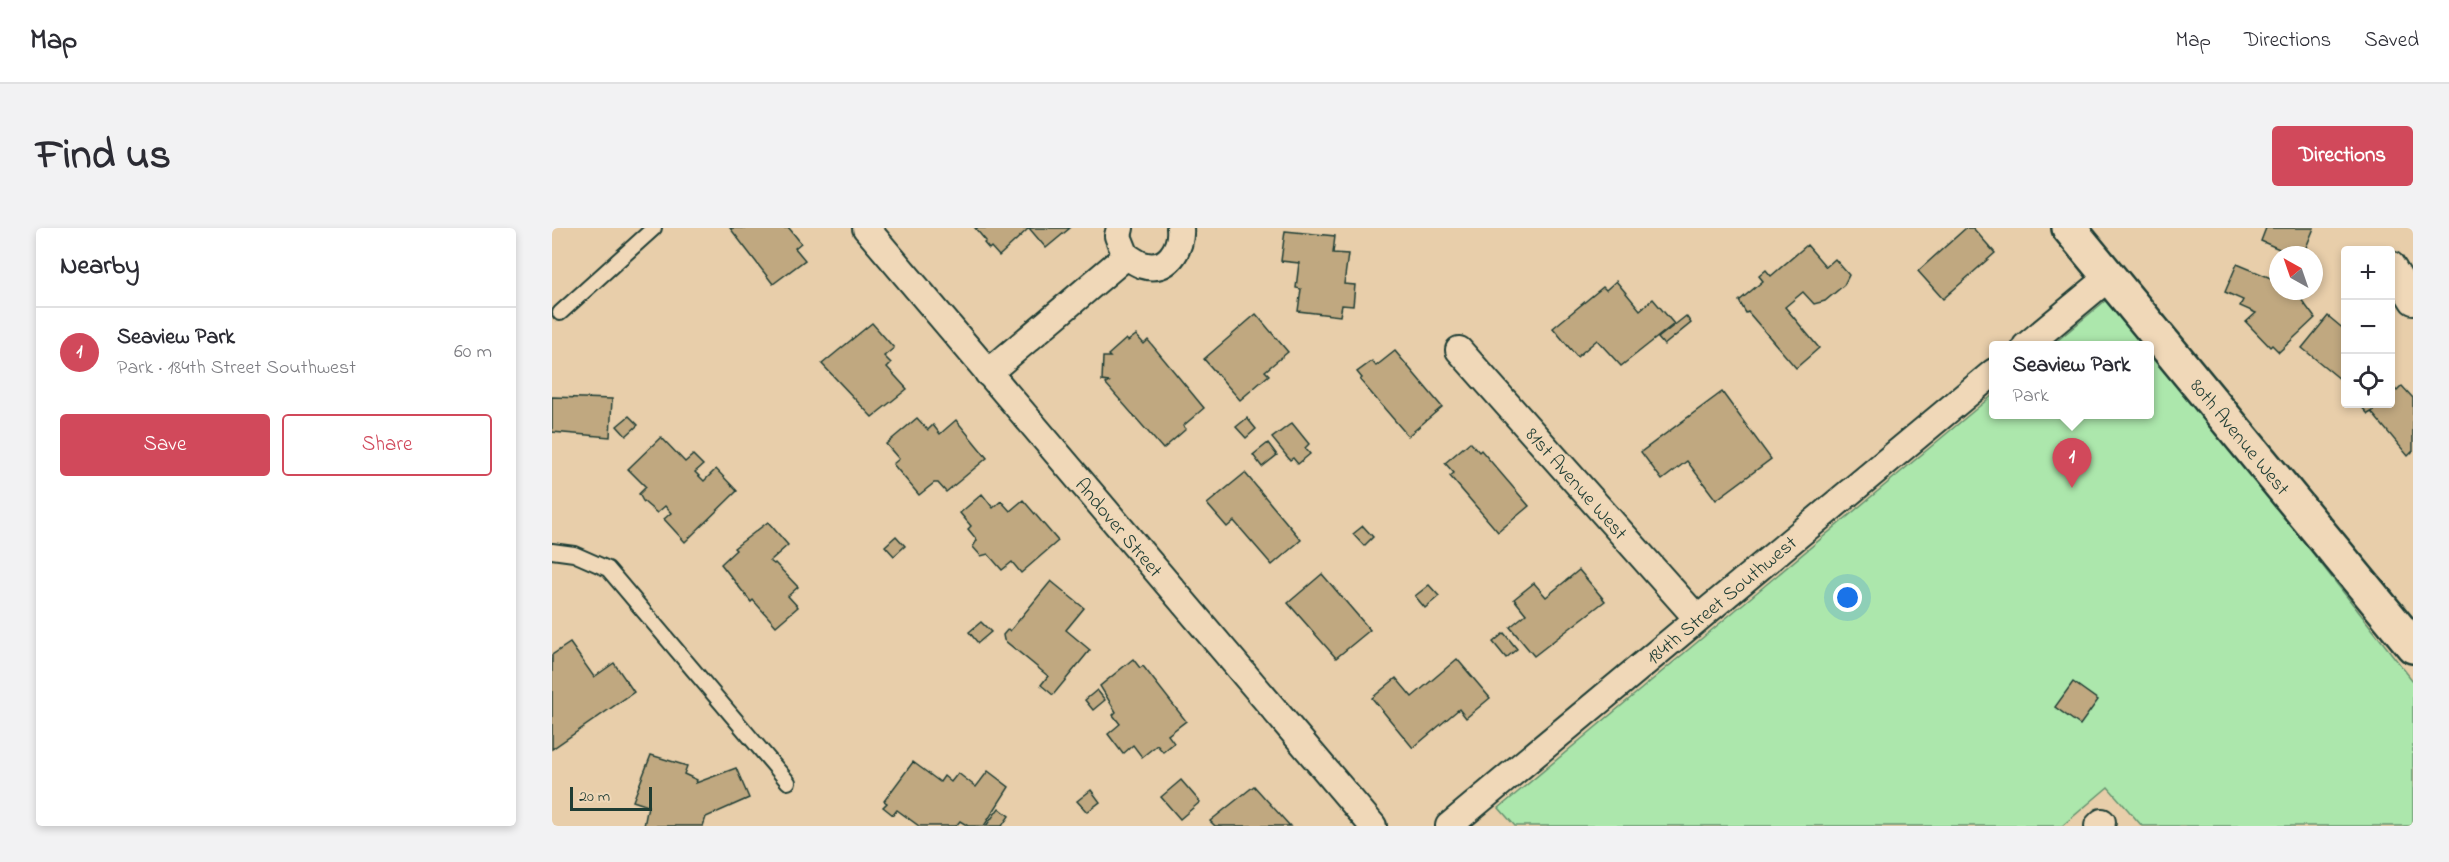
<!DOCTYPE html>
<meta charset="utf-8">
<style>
body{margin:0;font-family:"Indie Flower",sans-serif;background:#f2f2f3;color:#2b2b33}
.controls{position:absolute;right:18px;top:18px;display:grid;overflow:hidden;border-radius:6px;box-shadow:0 3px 9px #0003}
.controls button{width:54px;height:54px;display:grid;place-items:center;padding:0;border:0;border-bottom:2px solid #e1e1e2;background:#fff;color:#2b2b33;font:30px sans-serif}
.compass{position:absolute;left:1717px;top:18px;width:54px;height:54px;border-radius:50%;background:#fff;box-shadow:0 3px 9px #0003;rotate:320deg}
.scale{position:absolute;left:18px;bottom:15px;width:82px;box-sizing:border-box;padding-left:6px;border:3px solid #1f3d34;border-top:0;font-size:16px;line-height:21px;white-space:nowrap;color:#1f3d34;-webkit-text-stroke:4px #f0d8b8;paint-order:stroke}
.you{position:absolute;left:1296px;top:370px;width:21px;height:21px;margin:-15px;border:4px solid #fff;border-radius:50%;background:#1a73e8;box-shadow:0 0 0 9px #1a73e833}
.badge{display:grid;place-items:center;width:39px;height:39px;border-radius:50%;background:#d1495b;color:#fff;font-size:20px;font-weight:700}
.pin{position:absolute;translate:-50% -50px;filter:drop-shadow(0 2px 3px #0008)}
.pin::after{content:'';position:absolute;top:32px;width:21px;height:18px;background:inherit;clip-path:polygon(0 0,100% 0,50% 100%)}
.popup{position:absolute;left:1437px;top:113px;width:165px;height:78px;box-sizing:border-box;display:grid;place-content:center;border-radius:6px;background:#fff;filter:drop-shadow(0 2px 4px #0005);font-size:20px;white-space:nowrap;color:#7c7c81}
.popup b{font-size:22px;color:#2b2b33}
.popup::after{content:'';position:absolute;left:50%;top:100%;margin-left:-12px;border:12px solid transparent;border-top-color:#fff}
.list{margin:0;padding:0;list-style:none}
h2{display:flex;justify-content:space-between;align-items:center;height:78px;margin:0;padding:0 24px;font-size:26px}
h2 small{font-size:20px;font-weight:400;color:#7c7c81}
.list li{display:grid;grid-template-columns:39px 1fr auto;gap:18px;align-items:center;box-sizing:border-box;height:90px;padding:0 24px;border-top:2px solid #e1e1e2}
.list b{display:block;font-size:22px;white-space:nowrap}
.list p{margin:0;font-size:20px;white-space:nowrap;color:#7c7c81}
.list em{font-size:20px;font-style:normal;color:#7c7c81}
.actions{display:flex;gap:12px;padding:18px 24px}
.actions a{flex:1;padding:14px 0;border:2px solid #d1495b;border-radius:6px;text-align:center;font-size:21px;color:#d1495b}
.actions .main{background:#d1495b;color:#fff}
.icon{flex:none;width:33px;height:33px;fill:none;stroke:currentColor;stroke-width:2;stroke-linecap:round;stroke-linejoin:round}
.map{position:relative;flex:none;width:1861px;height:598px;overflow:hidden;border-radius:6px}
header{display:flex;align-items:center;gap:36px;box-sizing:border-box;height:84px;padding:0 30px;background:#fff;border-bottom:2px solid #e1e1e2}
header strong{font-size:28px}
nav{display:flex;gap:33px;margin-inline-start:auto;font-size:21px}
.intro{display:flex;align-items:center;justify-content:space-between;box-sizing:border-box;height:144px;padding:0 36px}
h1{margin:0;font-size:42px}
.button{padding:15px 27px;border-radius:6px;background:#d1495b;color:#fff;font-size:21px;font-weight:700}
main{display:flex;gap:36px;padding:0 36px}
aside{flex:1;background:#fff;border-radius:6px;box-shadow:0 3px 9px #0003}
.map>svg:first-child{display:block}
.green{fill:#ace7ac;stroke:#669270;stroke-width:1.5}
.building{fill:#c0a880;stroke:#1f3d34;stroke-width:1.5}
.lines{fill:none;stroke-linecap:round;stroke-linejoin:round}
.lane-casing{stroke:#1f3d34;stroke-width:18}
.street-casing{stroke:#1f3d34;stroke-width:30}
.secondary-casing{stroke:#1f3d34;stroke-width:38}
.lane{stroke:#f0d8b8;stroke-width:14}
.street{stroke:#f0d8b8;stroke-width:26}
.secondary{stroke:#f0d8b8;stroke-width:33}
.labels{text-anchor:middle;stroke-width:4.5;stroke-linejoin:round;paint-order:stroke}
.street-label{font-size:20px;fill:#1f3d34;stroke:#f0d8b8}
</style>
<header>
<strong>Map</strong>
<nav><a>Map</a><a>Directions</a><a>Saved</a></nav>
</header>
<div class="intro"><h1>Find us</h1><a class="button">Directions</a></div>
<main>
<aside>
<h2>Nearby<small></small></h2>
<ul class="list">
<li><span class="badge">1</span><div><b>Seaview Park</b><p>Park · 184th Street Southwest</p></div><em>60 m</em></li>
</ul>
<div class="actions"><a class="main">Save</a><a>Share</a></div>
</aside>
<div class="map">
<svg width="1861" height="598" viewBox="0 0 1861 598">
<rect width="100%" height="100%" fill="#e8ceaa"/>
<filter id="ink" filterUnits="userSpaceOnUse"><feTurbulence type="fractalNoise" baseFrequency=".0167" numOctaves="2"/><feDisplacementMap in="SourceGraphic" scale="12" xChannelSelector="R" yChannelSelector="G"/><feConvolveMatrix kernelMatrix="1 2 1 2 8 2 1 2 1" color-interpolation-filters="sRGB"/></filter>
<g filter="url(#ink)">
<!-- green -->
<g class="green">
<path d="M1559 68 1598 118 1500 117Z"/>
<path d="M1598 118 1861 453V598H1590L1556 559 1510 598H963L947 580 1442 166V186H1598Z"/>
</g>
<!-- building -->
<g class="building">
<path d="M178 0H237L249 15 243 20 253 32 221 56Z"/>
<path d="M423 0H518L494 20 477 0 447 28 439 19 437 21 432 15 434 13Z"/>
<path d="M1414 0H1421L1443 25 1391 71 1366 43Z"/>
<path d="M1714 0H1762L1751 27H1741L1709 13Z"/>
<path d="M733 3 783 8 781 25 796 26 792 56 803 57 801 78 790 77 788 88 746 83 749 61 744 60 747 35 729 33Z"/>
<path d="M1255 17 1274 39 1283 31 1297 47 1292 57 1273 73 1262 76 1251 64 1233 79 1267 120 1244 140 1196 84 1194 85 1187 73 1211 53 1207 48 1214 42 1219 48Z"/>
<path d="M1685 36 1726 53V63H1743L1763 90 1727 124 1720 117 1718 119 1694 94 1704 85 1688 78 1691 72 1673 64Z"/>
<path d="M1064 53 1088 82 1101 71 1122 96 1069 138 1045 112 1025 129 1001 100 1051 59 1054 62Z"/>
<path d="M704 86 736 124 713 143 717 147 688 172 652 131Z"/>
<path d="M1134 88 1139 95 1112 117 1106 110Z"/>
<path d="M1776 88 1794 103V156L1750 120Z"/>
<path d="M320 95 342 120 332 128 339 135 335 139 355 161 320 189 270 136Z"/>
<path d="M584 107 592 116 596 112 652 180 631 198 634 201 611 221 554 156 557 154 550 153 551 129H558L556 127 574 111 576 113Z"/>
<path d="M843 123 890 179 856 208 808 152 810 150 805 144 820 133 824 138Z"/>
<path d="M1838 156 1845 163 1850 158 1861 170V223L1856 228 1820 185 1821 183 1816 186 1807 176H1838Z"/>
<path d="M1170 164 1219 231 1164 272 1135 233 1110 252 1089 224Z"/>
<path d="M0 169 60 171 58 209 0 204Z"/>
<path d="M77 188 86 197 74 208 65 198Z"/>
<path d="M365 190 376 202 381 197 388 206 404 192 435 230 394 264 386 255H382L367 267 341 236 347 231 334 216Z"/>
<path d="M695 190 704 201 694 210 684 199Z"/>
<path d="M740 195 757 216 753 220 758 226 746 236 741 230 738 232 720 210Z"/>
<path d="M109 209 133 234 141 227 151 237 143 244 152 253 164 241 185 263 133 314 112 291 119 285 113 278 105 285 91 273 87 266 94 259 76 241Z"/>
<path d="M918 214 927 224 929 222 977 278 946 304 898 248 902 245 893 235Z"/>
<path d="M716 215 725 227 710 239 701 227Z"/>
<path d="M693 245 749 312 720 337 682 293 675 299 655 276Z"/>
<path d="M430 266 441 280 449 273 458 283 471 272 506 313 469 345 460 334 450 342 436 326 429 328 421 319 425 312 416 301 419 298 408 285Z"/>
<path d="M216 294 236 317 218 333 222 336 223 335 246 359 236 368 246 379 224 398 201 372 199 374 169 336 184 322 182 320Z"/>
<path d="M811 298 821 309 812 318 801 306Z"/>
<path d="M344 308 353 318 342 328 333 318Z"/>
<path d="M1027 342 1053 373 982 428 958 399 974 386 962 371 982 355 994 369Z"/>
<path d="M770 346 818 402 784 430 736 375Z"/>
<path d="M499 353 532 380 514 402 538 422 501 467 489 457 496 448 452 412 451 407 456 401 458 403Z"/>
<path d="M877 357 887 368 873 380 863 368Z"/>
<path d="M429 394 439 404 426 415 417 404Z"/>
<path d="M952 405 965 421 954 430 941 414Z"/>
<path d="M18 415 42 449 62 435 82 464 0 521V427Z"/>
<path d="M581 431 588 440 591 438 634 493 616 507 622 515 611 524 605 517 590 529 581 517 571 526 556 506 568 496 561 487 564 484 548 458Z"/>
<path d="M905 431 938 470 914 490 907 481 861 520 820 470 844 450 860 469Z"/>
<path d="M1521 454 1546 472 1528 497 1503 479Z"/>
<path d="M545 462 553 472 541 482 533 472Z"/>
<path d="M99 527 135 538 132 546 145 552 144 555 184 540 197 570 154 589 151 598H92L96 578 81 573Z"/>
<path d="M361 534 388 554 392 548 399 554 406 545 424 559 436 543 457 559 432 598H416L408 593 404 598H367L345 582 341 587 331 579 335 575 332 573Z"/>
<path d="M629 552 648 574 628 591 609 569Z"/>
<path d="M702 558 738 598H663L658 593Z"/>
<path d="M539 562 548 574 535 584 525 573Z"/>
<path d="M447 580 457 588 450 598H434Z"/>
</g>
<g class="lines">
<defs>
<g id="lane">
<path d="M8 85 102 0"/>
<path d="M0 323 22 326 56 341 236 554"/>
</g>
<g id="street">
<path id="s1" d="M314 0 821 598"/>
<path d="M568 0 566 8 574 28C580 31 586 36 591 37 615 45 630 20 628 0"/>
<path d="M1839 37 1861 73"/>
<path d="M1474 118 1557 49"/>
<path id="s2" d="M907 122 1144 389"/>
<path d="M436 145 574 28"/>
<path id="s3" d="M897 598 1442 144"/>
<path d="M1546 598 1550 594"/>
</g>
<g id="secondary">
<path id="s4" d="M1517 0 1861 418"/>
</g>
</defs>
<!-- lane casing -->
<use href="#lane" class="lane-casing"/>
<!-- street casing -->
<use href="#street" class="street-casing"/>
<!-- secondary casing -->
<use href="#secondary" class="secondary-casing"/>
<!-- lane -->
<use href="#lane" class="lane"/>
<!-- street -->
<use href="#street" class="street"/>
<!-- secondary -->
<use href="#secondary" class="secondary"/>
</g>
</g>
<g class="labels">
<!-- street labels -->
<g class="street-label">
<text dy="7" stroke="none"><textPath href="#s4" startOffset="270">80th Avenue West</textPath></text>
<text dy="7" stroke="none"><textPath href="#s2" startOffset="178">81st Avenue West</textPath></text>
<text dy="7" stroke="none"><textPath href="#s1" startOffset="392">Andover Street</textPath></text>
<text dy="7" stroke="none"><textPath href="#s3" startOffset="354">184th Street Southwest</textPath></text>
</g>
</g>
</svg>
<div class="controls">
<button>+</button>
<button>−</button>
<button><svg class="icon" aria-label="locate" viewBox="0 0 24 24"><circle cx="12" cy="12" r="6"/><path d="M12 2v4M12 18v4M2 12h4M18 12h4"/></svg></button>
</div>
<svg class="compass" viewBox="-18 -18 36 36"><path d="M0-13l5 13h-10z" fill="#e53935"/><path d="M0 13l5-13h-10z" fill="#7c7c81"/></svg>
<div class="scale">20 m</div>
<div class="you"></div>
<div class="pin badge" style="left:1520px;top:260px">1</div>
<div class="popup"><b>Seaview Park</b>Park</div>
</div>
</main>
